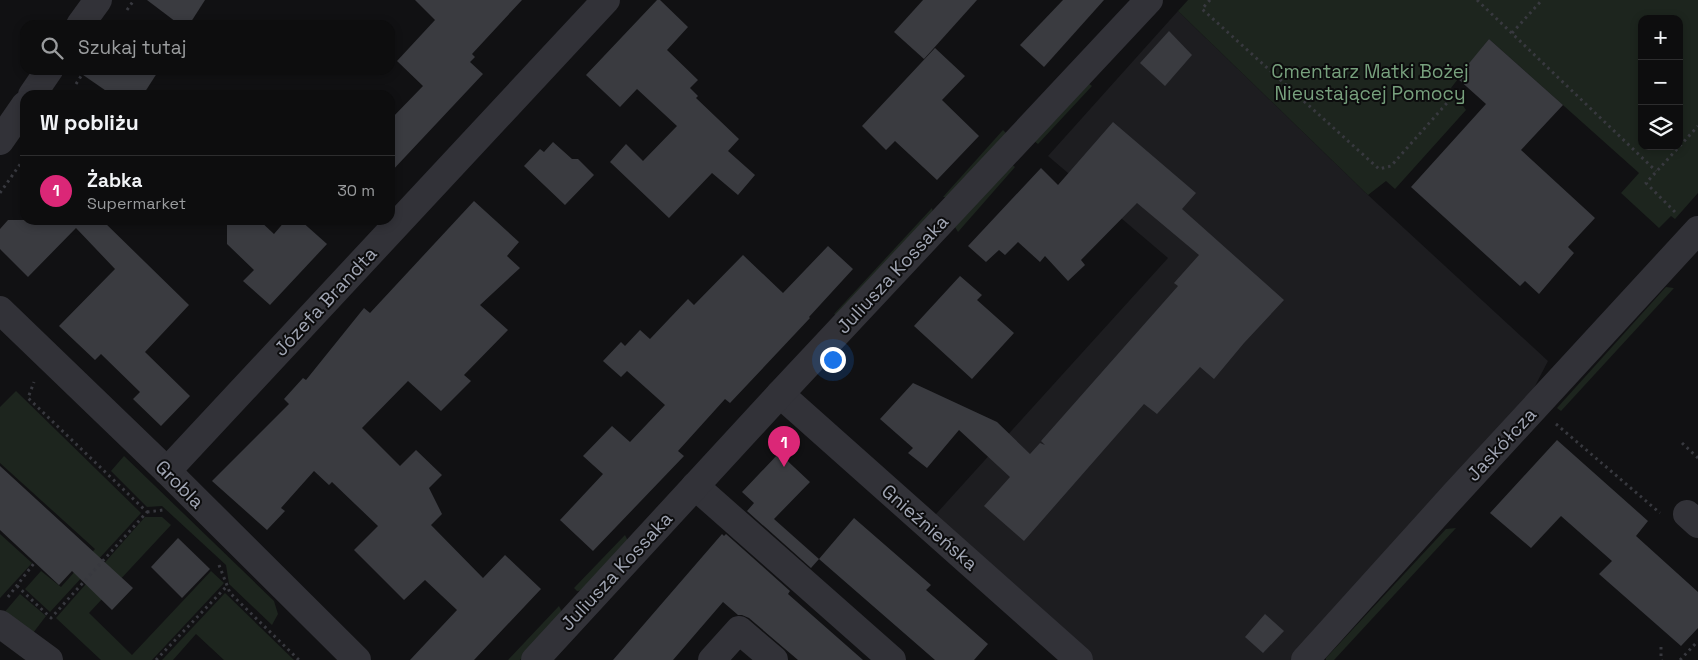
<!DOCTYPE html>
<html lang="pl">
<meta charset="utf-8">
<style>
body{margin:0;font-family:"Space Grotesk",sans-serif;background:#161617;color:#f1f3f6}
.controls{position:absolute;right:15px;top:15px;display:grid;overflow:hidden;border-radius:10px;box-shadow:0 2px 8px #0003}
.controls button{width:45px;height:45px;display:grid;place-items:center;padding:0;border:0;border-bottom:1px solid #2d2d2e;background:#0d0d0e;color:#f1f3f6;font:25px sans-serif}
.you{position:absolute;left:832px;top:359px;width:18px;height:18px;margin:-12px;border:4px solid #fff;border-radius:50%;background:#1a73e8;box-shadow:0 0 0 8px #1a73e833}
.badge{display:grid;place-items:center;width:32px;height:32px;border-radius:50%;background:#db2777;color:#fff;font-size:16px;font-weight:700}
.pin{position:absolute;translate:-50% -41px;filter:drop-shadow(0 1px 2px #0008)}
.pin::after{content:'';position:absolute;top:26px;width:18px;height:15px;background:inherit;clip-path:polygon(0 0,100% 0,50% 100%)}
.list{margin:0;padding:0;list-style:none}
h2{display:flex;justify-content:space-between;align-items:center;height:65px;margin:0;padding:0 20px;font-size:21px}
h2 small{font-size:16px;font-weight:400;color:#9a9c9e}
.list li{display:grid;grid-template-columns:32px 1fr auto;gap:15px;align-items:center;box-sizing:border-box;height:70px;padding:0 20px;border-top:1px solid #2d2d2e}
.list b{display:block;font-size:19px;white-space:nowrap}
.list p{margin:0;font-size:16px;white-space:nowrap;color:#9a9c9e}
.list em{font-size:16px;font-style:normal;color:#9a9c9e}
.icon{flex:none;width:28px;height:28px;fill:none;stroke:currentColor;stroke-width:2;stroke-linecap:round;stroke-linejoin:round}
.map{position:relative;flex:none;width:1698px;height:660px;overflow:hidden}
.search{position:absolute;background:#0d0d0e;box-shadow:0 2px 8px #0003;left:20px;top:20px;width:375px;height:55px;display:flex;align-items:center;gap:12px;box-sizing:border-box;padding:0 18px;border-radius:15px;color:#9a9c9e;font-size:19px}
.panel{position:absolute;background:#0d0d0e;box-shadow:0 2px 8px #0003;left:20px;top:90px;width:375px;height:135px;border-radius:15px}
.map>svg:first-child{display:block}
.built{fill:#1d1d20}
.green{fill:#1d251e;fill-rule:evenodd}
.building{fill:#3a3b40}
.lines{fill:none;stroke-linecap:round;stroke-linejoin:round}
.path{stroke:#38393f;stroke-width:3;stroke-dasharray:2.5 4;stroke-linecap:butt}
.minor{stroke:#323238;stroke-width:28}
.labels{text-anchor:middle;stroke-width:4;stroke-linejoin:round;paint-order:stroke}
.park-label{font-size:19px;fill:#77a07d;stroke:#0c0c0d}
.street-label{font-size:19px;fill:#a1a6b4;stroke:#0c0c0d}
</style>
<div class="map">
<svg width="1698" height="660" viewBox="0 0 1698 660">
<rect width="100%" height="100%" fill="#111113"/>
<!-- built -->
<path class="built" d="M1178 11 1368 195 1548 361 1508 438 1305 660H1079L927 524 1168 258 1048 156Z"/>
<!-- green -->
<g class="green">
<path d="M1188 0H1698V193L1675 219 1671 216 1659 228 1621 193 1639 173 1489 39 1451 88 1466 110 1395 189 1386 181 1368 195 1178 11ZM1642 19H1679V146H1642Z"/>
<path d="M1088 83 1092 86 1038 144 1034 141Z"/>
<path d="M1003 130 1009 136 951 198 943 197Z"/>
<path d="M1011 164 1015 167 958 232 955 227Z"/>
<path d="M932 208 934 217 840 318 834 314Z"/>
<path d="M1666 287 1674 288 1561 411 1557 408Z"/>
<path d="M16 391 141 513 50 612 25 589 41 571 61 587 95 549 0 463V407Z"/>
<path d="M124 456 274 601 278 614 272 625 229 584 226 565 162 506 147 507 111 471Z"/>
<path d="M145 517H162L171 525 89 613 132 655 211 571 224 583 152 660H101L56 618Z"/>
<path d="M1456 528 1334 660H1326V658L1446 529Z"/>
<path d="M0 534 32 563 0 598Z"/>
<path d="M625 535 628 541 585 590 577 591 574 588Z"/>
<path d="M225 593 294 660H224L196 634 173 660H162Z"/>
<path d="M20 594 46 616 33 633 3 614Z"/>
<path d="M559 606 563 614 520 660H508Z"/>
</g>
<!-- building -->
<g class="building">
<path d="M147 0H205L189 25H180Z"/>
<path d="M415 0H522L472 54 475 57 470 62 483 74 390 173V120L423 86 397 61 435 20Z"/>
<path d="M657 0H660L688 27 667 50 698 80 690 88 698 96 696 98 739 139 728 151 755 175 738 195 712 173 669 218 610 162 626 144 643 161 677 126 637 89 620 107 586 75Z"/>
<path d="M923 0H977L924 59 894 32Z"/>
<path d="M1063 0H1104L1044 67 1020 45Z"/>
<path d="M1169 31 1192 55 1165 86 1140 63Z"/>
<path d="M1489 39 1563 105 1521 150 1595 218 1568 247 1574 253 1539 294 1525 281 1520 286 1411 187 1486 104 1457 78Z"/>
<path d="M935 48 965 76 942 100 979 136 937 180 895 141 886 150 862 126Z"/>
<path d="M76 70H159L143 95H112Z"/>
<path d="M1113 122 1196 193 1182 209 1284 300 1244 343 1214 379 1200 367 1157 414 1144 404 1024 541 984 506 1010 477 959 430 927 468 908 453 913 448 880 419 913 383 997 422 1030 454 1040 443 1045 445 1041 441 1178 286 1174 283 1199 255 1137 203 1081 260 1085 265 1068 281 1045 256 1040 262 1018 242 1005 255 999 250 986 262 968 246 1041 168 1058 185Z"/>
<path d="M553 142 572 159H578L594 175 565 205 524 166 540 149 544 152Z"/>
<path d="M474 201 519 242 507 256 520 268 480 305 508 330 464 375 471 381 441 411 408 381 362 428 400 466 416 450 442 475 429 488 442 514 431 525 483 578 505 555 541 589 474 660H410L457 610 425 580 404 600 354 550 378 526 332 482 329 485 314 471 281 508 285 511 267 530 212 481 289 404 284 399 303 378 306 380 364 308 370 313Z"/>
<path d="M8 220H102L189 305 145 352 190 396 161 426 133 399 140 392 101 354 95 360 59 326 115 269 76 228 28 277 0 249V229Z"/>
<path d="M227 220H259L274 234 286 220H300L327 244 270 305 243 281 254 270 227 244Z"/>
<path d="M828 246 853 269 809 317 810 318 730 403 725 399 678 451 684 456 593 551 560 520 603 474 583 456 612 426 630 442 665 405 627 371 621 377 603 361 621 342 625 346 640 330 650 339 688 299 694 305 743 255 783 293Z"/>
<path d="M960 276 982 295 977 300 1014 333 972 379 914 326Z"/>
<path d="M1557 440 1648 521 1636 536 1698 592V628L1681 646 1599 574 1612 561 1561 516 1531 548 1490 513Z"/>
<path d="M779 453 810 482 774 519 819 559 811 568 747 511 754 503 742 492Z"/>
<path d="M0 466 133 588 112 610 72 571 59 585 0 530Z"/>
<path d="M854 518 931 585 926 590 988 644 974 660H935L819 559Z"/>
<path d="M722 534 724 536 726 534 790 591 788 594 863 660H798L749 618 742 615H738L723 602 673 660H613Z"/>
<path d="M178 538 210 569 182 598 151 567Z"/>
<path d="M1265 614 1284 631 1263 653 1245 637Z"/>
</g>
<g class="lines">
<!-- path -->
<g class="path">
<path d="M1210 0 1202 9 1379 169 1391 166 1447 103"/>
<path d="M1477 0 1656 171"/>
<path d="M127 10 134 0"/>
<path d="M1512 33 1542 0"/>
<path d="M76 84 85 70"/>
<path d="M0 193 21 163"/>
<path d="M1675 212 1646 183 1698 126"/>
<path d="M1556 424 1660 513"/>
<path d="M1682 443 1698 458"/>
<path d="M147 512 163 510"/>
<path d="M219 565 230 593 299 660"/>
<path d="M17 586 51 618 147 512 28 398 34 382"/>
<path d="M8 597 35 562"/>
<path d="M1661 647V659L1662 660"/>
<path d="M156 660 227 586"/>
<path d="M1680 660 1698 641"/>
</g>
<!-- minor -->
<g class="minor">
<path d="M80 25 98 0"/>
<path d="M32 95 49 70"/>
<path d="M0 141 25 105"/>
<path d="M0 310 167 471 357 660"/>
<path d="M780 394 1079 660"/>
<path d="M167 471 606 0"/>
<path d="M695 486 892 660"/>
<path d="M1687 514 1698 524"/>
<path d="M0 624 49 660"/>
<path d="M535 660 780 394 1149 0"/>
<path d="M712 660 739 630 774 660"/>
<path d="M1305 660 1454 495 1698 230"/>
</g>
</g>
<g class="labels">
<!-- park labels -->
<g class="park-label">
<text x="1370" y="78">Cmentarz Matki Bożej<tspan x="1370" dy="22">Nieustającej Pomocy</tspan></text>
</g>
<!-- street labels -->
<g class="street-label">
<text transform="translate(892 274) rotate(-47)" y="7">Juliusza Kossaka</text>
<text transform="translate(325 301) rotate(-47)" y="7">Józefa Brandta</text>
<text transform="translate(1501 444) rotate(-47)" y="7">Jaskółcza</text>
<text transform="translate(180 484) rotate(45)" y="7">Grobla</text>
<text transform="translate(930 527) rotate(41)" y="7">Gnieźnieńska</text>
<text transform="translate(616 571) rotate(-47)" y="7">Juliusza Kossaka</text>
</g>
</g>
</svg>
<div class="controls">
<button>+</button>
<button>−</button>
<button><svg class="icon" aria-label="layers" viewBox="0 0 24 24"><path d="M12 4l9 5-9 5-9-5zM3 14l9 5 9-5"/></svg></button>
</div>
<div class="you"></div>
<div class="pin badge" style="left:784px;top:467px">1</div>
<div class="search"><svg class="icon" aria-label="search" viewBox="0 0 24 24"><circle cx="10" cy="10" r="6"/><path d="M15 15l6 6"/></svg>Szukaj tutaj</div>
<section class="panel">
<h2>W pobliżu<small></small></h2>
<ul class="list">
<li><span class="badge">1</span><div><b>Żabka</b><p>Supermarket</p></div><em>30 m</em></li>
</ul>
</section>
</div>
